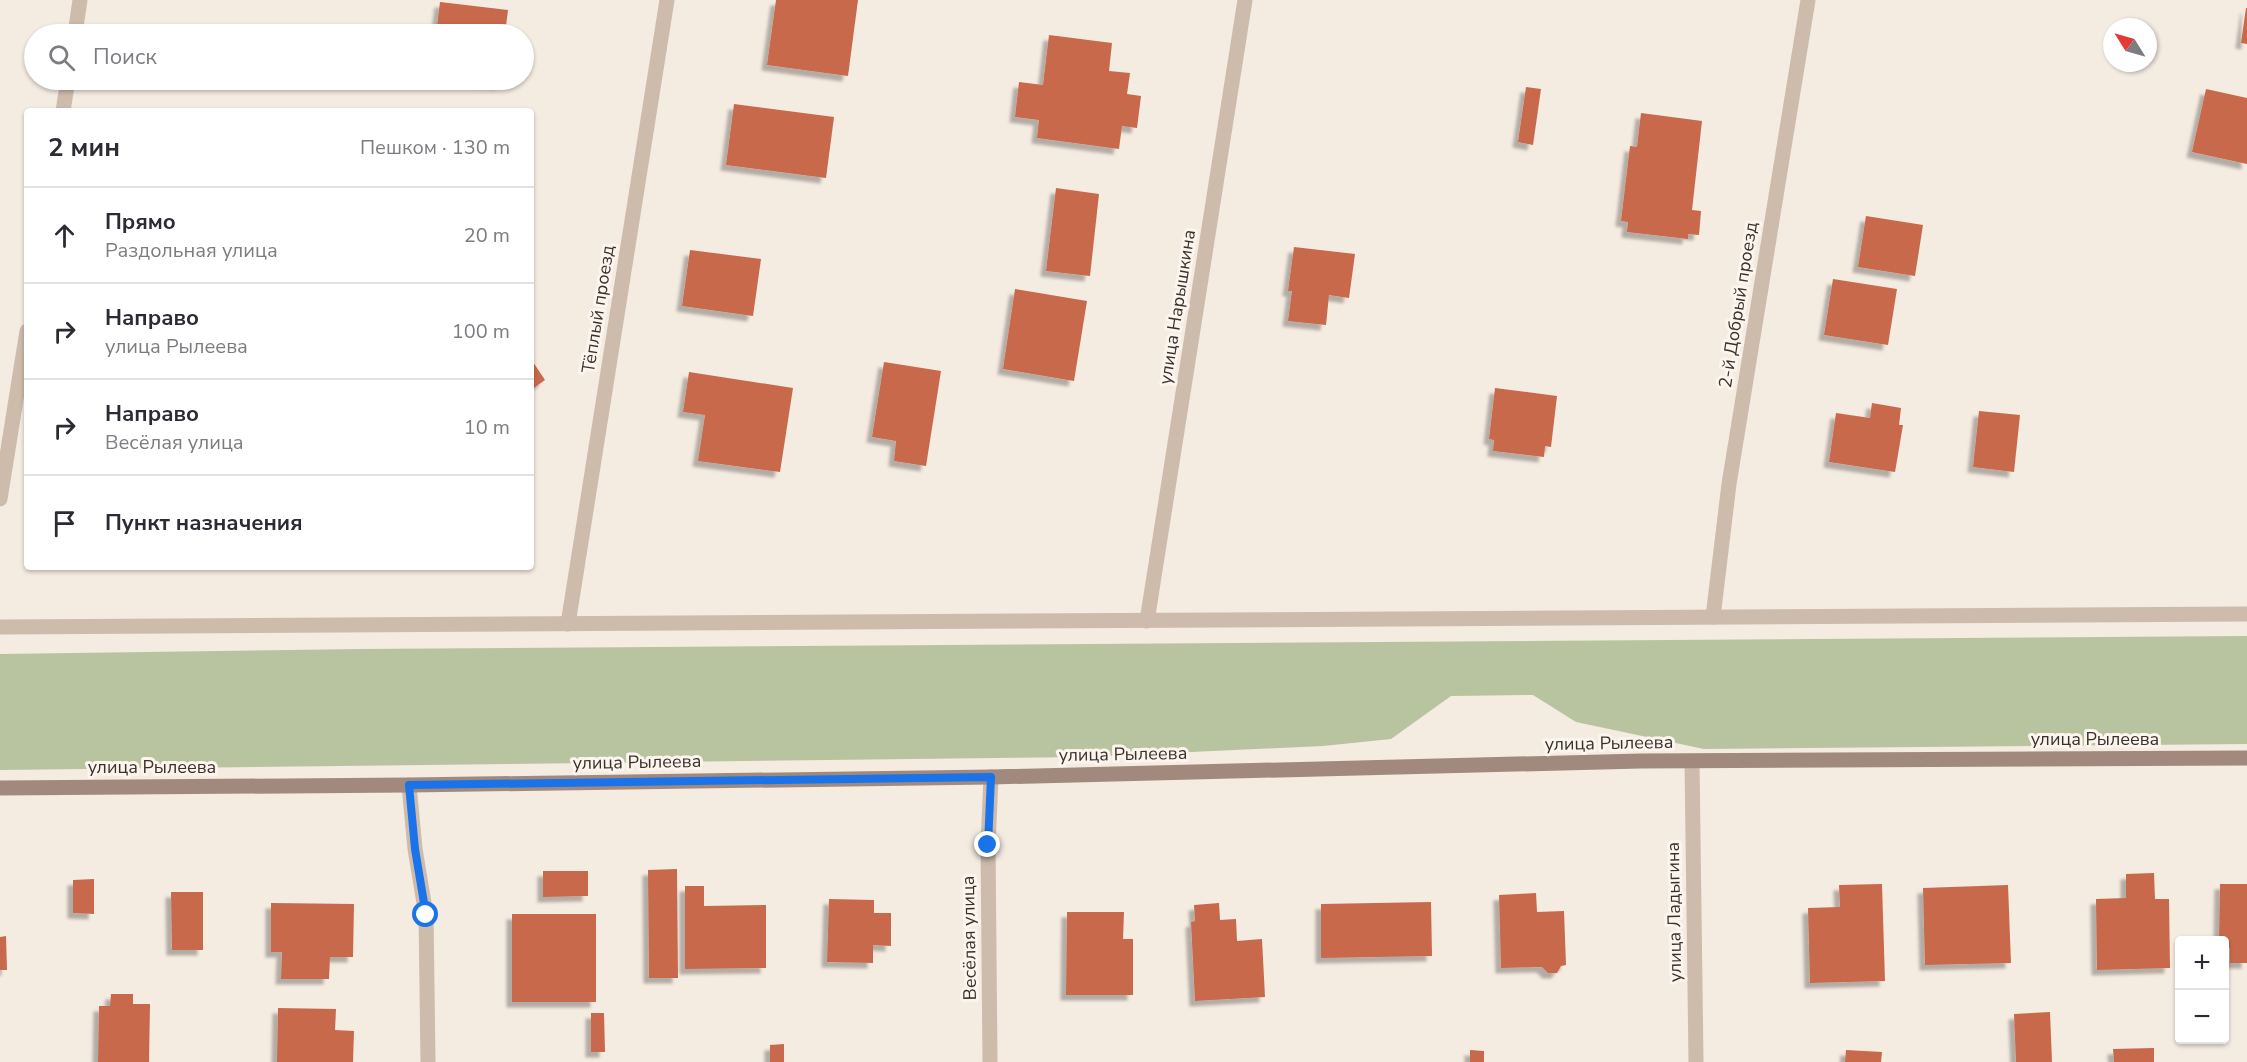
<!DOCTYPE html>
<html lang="ru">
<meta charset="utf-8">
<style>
body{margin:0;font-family:"Nunito Sans",sans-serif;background:#f2f2f3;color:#2b2b33}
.controls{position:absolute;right:18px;bottom:18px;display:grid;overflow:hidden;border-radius:6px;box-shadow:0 2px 4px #0004}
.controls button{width:54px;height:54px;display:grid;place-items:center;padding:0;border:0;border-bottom:2px solid #e1e1e2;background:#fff;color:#2b2b33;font:30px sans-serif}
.compass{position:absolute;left:2103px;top:18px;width:54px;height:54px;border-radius:50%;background:#fff;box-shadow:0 2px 4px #0004;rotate:307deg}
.stop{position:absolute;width:18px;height:18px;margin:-14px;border:4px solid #1a73e8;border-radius:50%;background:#fff}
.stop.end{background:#1a73e8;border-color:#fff;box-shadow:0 2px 6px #0008}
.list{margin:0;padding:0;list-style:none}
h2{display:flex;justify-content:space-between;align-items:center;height:78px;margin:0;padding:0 24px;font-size:26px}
h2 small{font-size:20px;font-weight:400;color:#7c7c81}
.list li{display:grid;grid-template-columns:39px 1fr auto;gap:18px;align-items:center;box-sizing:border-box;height:96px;padding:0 24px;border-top:2px solid #e1e1e2}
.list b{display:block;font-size:22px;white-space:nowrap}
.list p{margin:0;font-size:20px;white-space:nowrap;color:#7c7c81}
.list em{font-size:20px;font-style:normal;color:#7c7c81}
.icon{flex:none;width:33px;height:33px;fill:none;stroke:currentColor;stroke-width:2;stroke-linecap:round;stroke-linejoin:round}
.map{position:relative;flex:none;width:2247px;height:1062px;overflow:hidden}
.search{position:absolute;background:#fff;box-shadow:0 2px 4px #0004;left:24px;top:24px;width:510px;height:66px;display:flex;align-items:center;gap:15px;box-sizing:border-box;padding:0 21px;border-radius:33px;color:#7c7c81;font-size:22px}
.panel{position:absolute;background:#fff;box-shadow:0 2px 4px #0004;left:24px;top:108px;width:510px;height:462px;border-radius:6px}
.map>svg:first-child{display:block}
.green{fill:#b8c4a0}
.building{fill:#c8694b;filter:url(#shadow)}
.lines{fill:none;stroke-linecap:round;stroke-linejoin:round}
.street{stroke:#cdbbac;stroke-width:15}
.secondary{stroke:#a18a7d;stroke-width:15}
.route{stroke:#1a73e8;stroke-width:8}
.labels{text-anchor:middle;stroke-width:6;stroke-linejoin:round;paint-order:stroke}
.street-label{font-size:18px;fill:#3b302b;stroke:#fbf5ee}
</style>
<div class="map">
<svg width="2247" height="1062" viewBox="0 0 2247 1062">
<defs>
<filter id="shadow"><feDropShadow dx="-5.5" dy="5.5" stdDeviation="1.5" flood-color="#0004"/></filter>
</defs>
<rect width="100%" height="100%" fill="#f4ebe1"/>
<!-- green -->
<path class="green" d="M2247 636V744L1704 749 1576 722 1533 695 1451 696 1391 739 1323 746 1084 757 0 770V654L359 649Z"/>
<!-- building -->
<g class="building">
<path d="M776 0H858L848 76 767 65Z"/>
<path d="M440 2 508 10 505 34H436Z"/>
<path d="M2246 8H2247V44L2241 43Z"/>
<path d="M1049 35 1112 43 1109 71 1130 73 1127 94 1141 96 1137 128 1122 126 1119 149 1037 138 1039 120 1015 117 1019 82 1043 85Z"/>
<path d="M474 80H500L499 84Z"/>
<path d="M1526 87 1541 89 1533 145 1518 142Z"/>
<path d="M2206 89 2247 98V164L2192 152Z"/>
<path d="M734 104 834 117 826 178 726 165Z"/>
<path d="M1641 113 1702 121 1692 210 1701 211 1699 235 1688 234V239L1627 232 1628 222 1621 221 1630 146 1637 147Z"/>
<path d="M1056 188 1099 194 1090 276 1046 271Z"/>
<path d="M1866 216 1923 225 1915 276 1858 267Z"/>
<path d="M1294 247 1355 254 1349 298 1329 295 1326 325 1288 321 1292 291H1288Z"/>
<path d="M690 250 761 259 753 316 682 306Z"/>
<path d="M1833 279 1897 289 1888 345 1824 335Z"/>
<path d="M1015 289 1087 301 1074 381 1003 369Z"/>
<path d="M531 359 545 380 531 390Z"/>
<path d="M884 362 941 371 926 466 894 461 896 441 872 437Z"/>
<path d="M689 372 793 388 780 472 698 461 705 415 683 412Z"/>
<path d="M1495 388 1557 396 1551 447 1545 446 1544 457 1493 451 1494 440 1489 439Z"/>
<path d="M1872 403 1901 408 1899 425H1903L1895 472 1829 462 1836 413 1870 418Z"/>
<path d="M1979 411 2020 415 2014 472 1973 467Z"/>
<path d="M677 869 678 978H649L648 870Z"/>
<path d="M543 871H588V896L543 897Z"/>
<path d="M2154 873 2155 899H2169L2170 968 2097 970 2096 899 2126 898V874Z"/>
<path d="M94 879V914L73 913V880Z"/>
<path d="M1882 884 1885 981 1810 983 1808 908 1840 907 1839 885Z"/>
<path d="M2220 884H2247V963H2230V948H2224V940H2219Z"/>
<path d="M2008 885 2011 963 1925 965 1923 888Z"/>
<path d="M685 886H704V906L766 905V968L685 969Z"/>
<path d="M171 892H203V950H172Z"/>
<path d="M1536 893 1537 912 1564 911 1566 965 1561 966 1557 973H1548L1542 967 1501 968 1499 895Z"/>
<path d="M829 899 874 900V913H891V946L873 945V963L827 962Z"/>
<path d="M1431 902 1432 956 1321 958V904Z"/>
<path d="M271 903 354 904 353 957H330L329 979H281L282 952H271Z"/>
<path d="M1219 903 1220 920 1236 919 1237 941 1262 939 1265 997 1195 1001 1191 922 1195 921 1194 905Z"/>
<path d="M1067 912H1124L1123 939H1133V995H1066Z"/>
<rect x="512" y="914" width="84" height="88"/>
<path d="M6 936 7 970H0V937Z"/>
<path d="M111 994H133V1004H150L149 1062H98L99 1006H110Z"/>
<path d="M278 1008 336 1009 335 1030 354 1031 353 1062H277Z"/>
<path d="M2050 1012 2052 1062H2016L2014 1014Z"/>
<path d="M591 1013H604L605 1052H591Z"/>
<path d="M784 1044V1062H770V1045Z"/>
<path d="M2154 1048V1062H2114L2113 1049Z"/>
<path d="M1470 1050 1484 1051V1062H1470Z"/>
<path d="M1846 1050 1882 1052 1881 1062H1845Z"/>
</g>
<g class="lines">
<!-- street -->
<g class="street">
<path d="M75 34 80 0"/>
<path d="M63 111 68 80"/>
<path d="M0 499 27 331"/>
<path d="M1713 617 1729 484 1808 0"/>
<path d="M1147 621 1245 0"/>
<path d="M568 624 667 0"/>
<path d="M0 627 2247 614"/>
<path d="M1692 761 1696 1062"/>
<path d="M409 785 415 849 426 915 428 1062"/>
<path d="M990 1062 988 845 991 777"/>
</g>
<!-- secondary -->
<path class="secondary" d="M0 788 409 785 991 777 1641 761 2247 758"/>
</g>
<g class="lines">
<!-- route -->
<path class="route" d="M426 915 415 849 409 785 991 777 988 845"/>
</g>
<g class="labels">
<!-- street labels -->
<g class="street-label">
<text transform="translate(1738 305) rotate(-81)" y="6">2-й Добрый проезд</text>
<text transform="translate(1177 307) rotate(-81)" y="6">улица Нарышкина</text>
<text transform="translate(598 309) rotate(-81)" y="6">Тёплый проезд</text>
<text x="2095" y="745">улица Рылеева</text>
<text transform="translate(1609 743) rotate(-1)" y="6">улица Рылеева</text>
<text transform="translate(1123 754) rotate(-1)" y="6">улица Рылеева</text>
<text transform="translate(637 762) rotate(-1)" y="6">улица Рылеева</text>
<text x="152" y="773">улица Рылеева</text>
<text transform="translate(1674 912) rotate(-91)" y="6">улица Ладыгина</text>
<text transform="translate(969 938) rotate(-91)" y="6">Весёлая улица</text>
</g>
</g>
</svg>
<div class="controls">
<button>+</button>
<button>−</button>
</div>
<svg class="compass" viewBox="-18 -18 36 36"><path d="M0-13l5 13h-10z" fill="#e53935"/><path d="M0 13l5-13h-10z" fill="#7c7c81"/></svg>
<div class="stop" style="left:426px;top:915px"></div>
<div class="stop end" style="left:988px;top:845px"></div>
<div class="search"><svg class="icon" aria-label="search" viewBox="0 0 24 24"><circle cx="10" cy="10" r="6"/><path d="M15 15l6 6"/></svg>Поиск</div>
<section class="panel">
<h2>2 мин<small>Пешком · 130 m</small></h2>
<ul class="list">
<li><svg class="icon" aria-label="ahead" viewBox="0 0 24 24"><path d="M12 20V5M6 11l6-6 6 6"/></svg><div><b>Прямо</b><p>Раздольная улица</p></div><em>20 m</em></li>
<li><svg class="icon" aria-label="right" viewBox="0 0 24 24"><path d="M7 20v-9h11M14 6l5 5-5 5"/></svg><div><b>Направо</b><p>улица Рылеева</p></div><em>100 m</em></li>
<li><svg class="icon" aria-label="right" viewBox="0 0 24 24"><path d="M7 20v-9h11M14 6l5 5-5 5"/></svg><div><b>Направо</b><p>Весёлая улица</p></div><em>10 m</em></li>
<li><svg class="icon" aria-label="arrive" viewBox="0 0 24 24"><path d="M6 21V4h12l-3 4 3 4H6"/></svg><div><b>Пункт назначения</b></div></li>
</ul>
</section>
</div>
